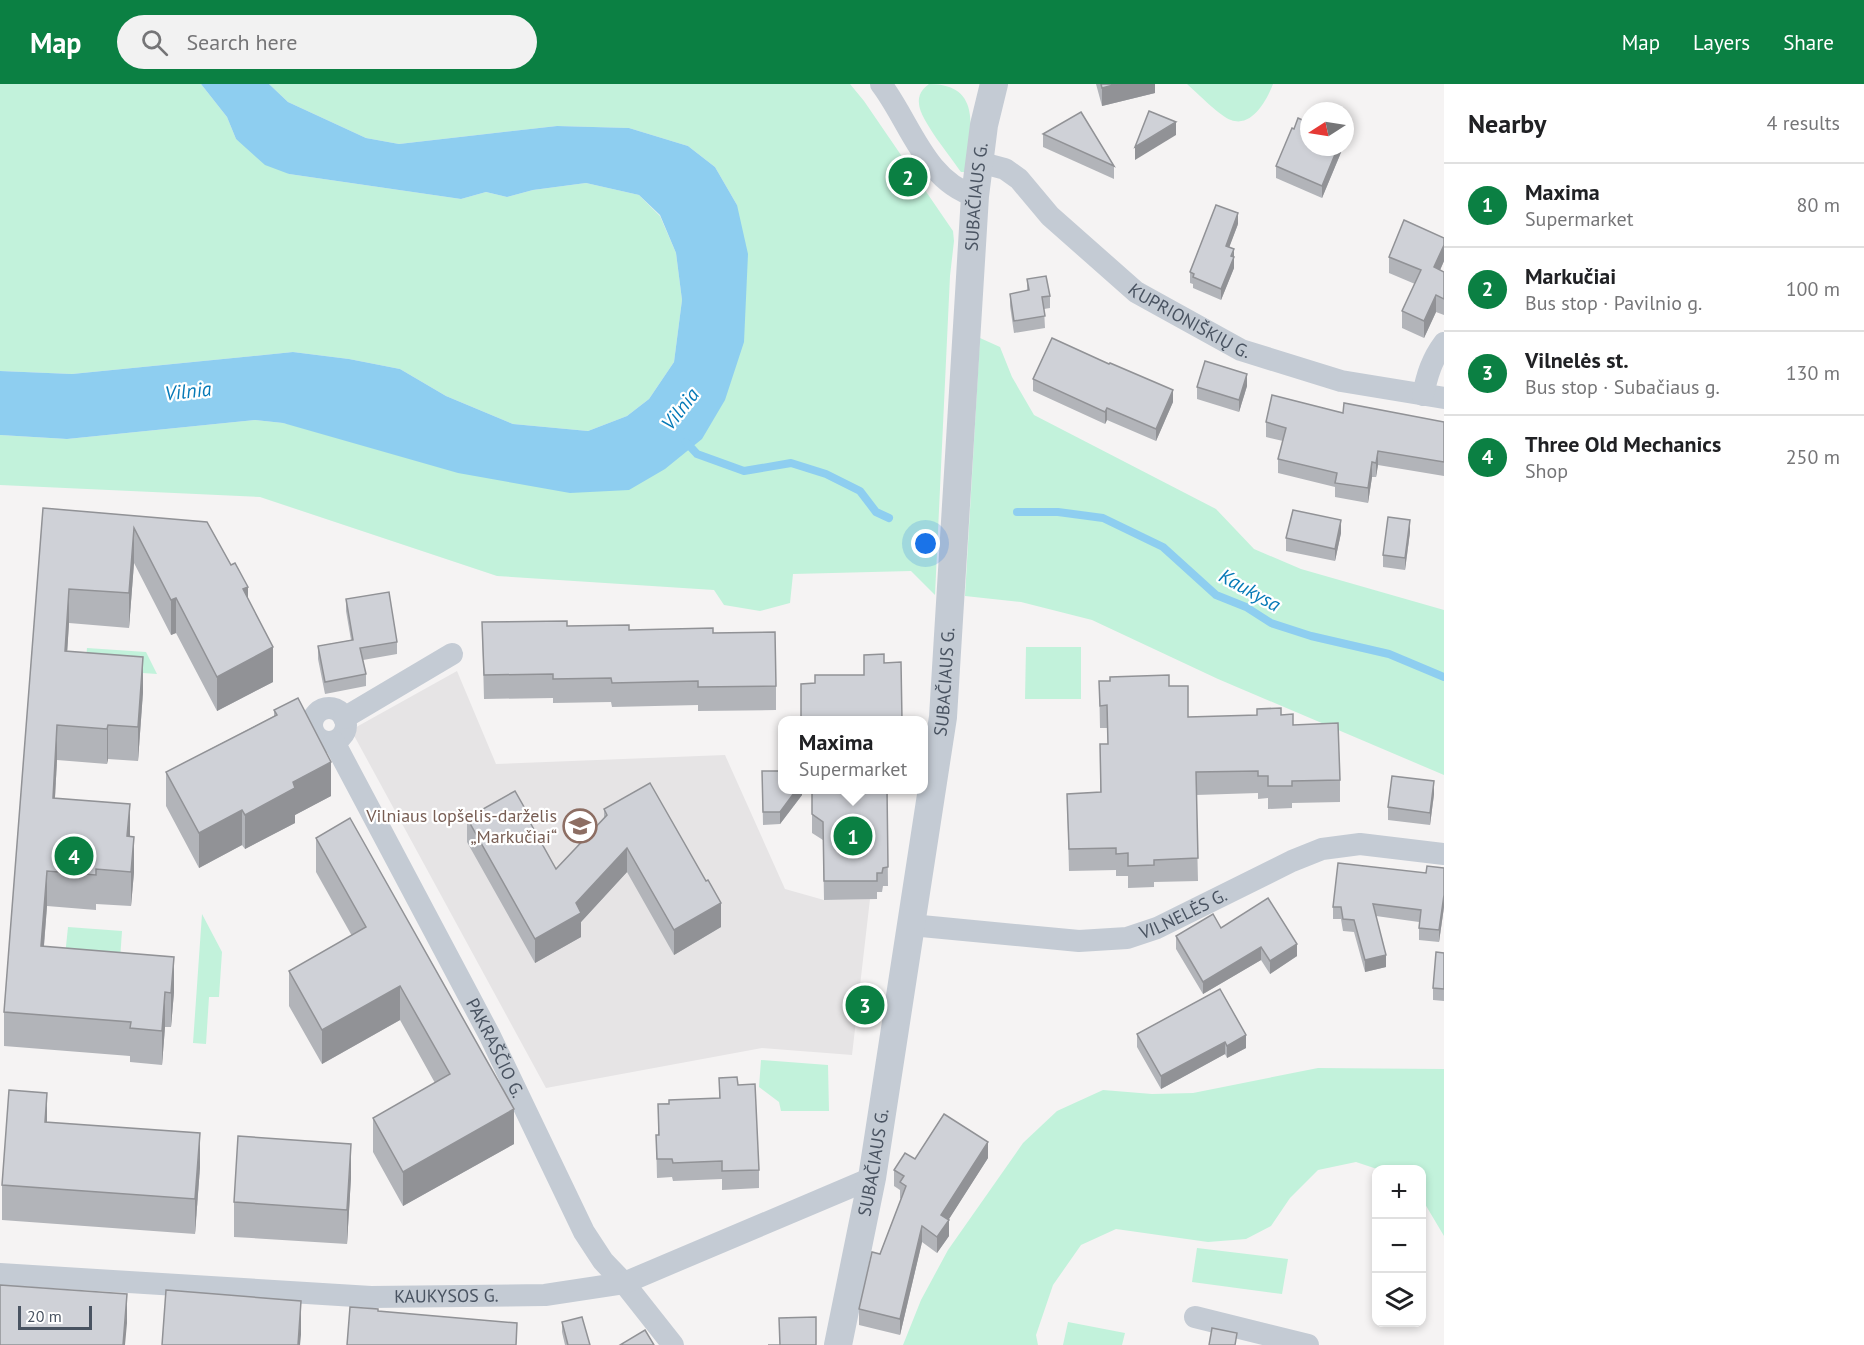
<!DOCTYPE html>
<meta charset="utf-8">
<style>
body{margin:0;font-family:"PT Sans",sans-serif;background:#f2f2f2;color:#202124}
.controls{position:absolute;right:18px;bottom:18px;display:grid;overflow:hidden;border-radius:12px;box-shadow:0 3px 9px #0003}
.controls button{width:54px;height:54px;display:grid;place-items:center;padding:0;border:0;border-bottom:2px solid #e0e0e0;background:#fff;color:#202124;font:30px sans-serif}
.compass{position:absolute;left:1300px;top:18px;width:54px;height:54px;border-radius:50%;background:#fff;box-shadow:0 3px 9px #0003;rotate:258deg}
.scale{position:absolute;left:18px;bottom:15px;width:74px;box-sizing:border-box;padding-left:6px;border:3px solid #495361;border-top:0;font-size:16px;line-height:21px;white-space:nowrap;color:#495361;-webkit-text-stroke:4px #fff;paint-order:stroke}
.you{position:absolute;left:926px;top:460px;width:21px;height:21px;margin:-15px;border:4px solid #fff;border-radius:50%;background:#1a73e8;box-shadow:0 0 0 9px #1a73e833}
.badge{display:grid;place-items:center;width:39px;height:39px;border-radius:50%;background:#0b8043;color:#fff;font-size:20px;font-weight:700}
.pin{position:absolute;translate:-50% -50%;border:3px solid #fff;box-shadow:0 2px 6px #0006}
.popup{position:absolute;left:778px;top:632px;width:150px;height:78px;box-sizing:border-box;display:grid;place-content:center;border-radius:12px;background:#fff;filter:drop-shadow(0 2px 4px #0005);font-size:20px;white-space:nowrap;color:#757577}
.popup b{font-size:22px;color:#202124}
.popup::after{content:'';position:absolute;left:50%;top:100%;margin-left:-12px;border:12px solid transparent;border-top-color:#fff}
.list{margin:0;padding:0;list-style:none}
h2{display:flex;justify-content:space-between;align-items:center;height:78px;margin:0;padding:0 24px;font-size:26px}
h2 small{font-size:20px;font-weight:400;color:#757577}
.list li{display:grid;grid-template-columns:39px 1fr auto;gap:18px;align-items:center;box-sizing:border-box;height:84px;padding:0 24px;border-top:2px solid #e0e0e0}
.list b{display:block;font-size:22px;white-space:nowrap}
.list p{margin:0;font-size:20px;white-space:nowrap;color:#757577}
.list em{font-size:20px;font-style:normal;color:#757577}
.icon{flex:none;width:33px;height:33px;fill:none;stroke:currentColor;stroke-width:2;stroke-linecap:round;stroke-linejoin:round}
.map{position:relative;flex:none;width:1444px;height:1261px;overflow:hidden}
header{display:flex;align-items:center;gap:36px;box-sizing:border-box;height:84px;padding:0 30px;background:#0b8043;color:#fff}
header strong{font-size:28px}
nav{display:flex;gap:33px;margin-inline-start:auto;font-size:21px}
.search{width:420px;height:54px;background:#f2f2f2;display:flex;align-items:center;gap:15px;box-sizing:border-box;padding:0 21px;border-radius:33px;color:#757577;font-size:22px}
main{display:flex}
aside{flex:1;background:#fff}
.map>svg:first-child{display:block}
.education{fill:#e6e4e5}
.green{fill:#c2f2db}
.water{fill:#8ecef0}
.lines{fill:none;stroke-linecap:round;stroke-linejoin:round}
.stream{stroke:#8ecef0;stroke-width:8}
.minor{stroke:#c4cbd4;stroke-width:22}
.tertiary{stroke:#c4cbd4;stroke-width:28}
.wall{fill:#b2b4b9}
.shaded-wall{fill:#919296}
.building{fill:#cfd1d7;stroke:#919296;stroke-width:1.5}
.labels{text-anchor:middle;stroke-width:4.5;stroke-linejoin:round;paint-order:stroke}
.street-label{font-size:18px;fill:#495361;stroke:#fff}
.education-label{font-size:18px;fill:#785e54;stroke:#fff;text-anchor:end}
.water-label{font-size:20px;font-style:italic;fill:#077ab7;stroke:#fff}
</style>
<header>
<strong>Map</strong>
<div class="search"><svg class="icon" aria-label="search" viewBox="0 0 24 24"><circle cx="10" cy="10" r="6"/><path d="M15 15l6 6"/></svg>Search here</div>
<nav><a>Map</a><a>Layers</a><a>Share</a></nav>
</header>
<main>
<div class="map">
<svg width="1444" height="1261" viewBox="0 0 1444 1261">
<rect width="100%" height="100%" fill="#f5f3f3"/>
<!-- education -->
<path class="education" d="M457 587 496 680 725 671 785 805 824 816 870 815 852 971 762 964 546 1004 351 646Z"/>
<!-- green -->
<g class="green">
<path d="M0 0H201L227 33 236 55 289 90 461 115 486 108 507 113 533 106 586 99 639 111 660 132 676 169 682 216 674 278 649 315 627 332 588 347 513 340 446 312 400 285 349 275 293 268 72 290 0 287Z"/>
<path d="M269 0H850L864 17 953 147 954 157 950 192 935 511 911 487 793 490 790 519 760 527 724 521 714 506 497 492 260 413 0 401V351L67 355 255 336 283 339 629 406 737 121 715 83 688 62 629 44 557 42 399 60 366 54 288 18Z"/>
<path d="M929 0C984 0 970 48 966 85L964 88H961C951 73 920 36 919 20 918 11 922 5 929 0Z"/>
<path d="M1187 0H1273C1267 16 1252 44 1231 36 1221 33 1196 8 1187 0Z"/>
<path d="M980 254 1000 263 1012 293 1034 331 1216 425 1254 465 1301 485 1444 526V691L1218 595 1092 536 1021 518 965 512Z"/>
<path d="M1026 563H1081V615H1025Z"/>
<path d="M87 564 146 568 157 590 85 585Z"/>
<path d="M202 830 222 868 219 913H209L206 960 193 959Z"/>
<path d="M68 843 122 847 120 876 65 872Z"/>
<path d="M761 976 828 981 829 1027H781L779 1018 759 1003Z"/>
<path d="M1318 984 1444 985V1152L1422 1115V1086L1377 1085 1356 1078 1318 1086 1290 1114 1271 1142 1246 1155 1208 1158 1116 1145 1081 1161 1053 1201 1036 1251 1038 1261H903L921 1216 948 1166 1023 1059 1057 1027 1103 1006 1152 1010 1193 1009Z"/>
<path d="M1197 1164 1288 1175 1282 1210 1192 1198Z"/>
<path d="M1068 1238 1125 1249 1122 1261H1063Z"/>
</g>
<!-- water -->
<path class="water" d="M201 0H269L288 18 366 54 399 60 557 42 629 44 688 62 715 83 737 121 748 170 744 258 725 316 702 355 665 385 629 406 570 409 458 389 283 339 255 336 67 355 0 351V287L72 290 293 268 349 275 400 285 446 312 513 340 588 347 627 332 649 315 674 278 682 216 676 169 660 131 639 111 586 99 533 106 507 113 486 108 461 115 289 90 265 81 236 55 227 33Z"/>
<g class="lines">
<!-- stream -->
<g class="stream">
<path d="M686 358 697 370 744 387 791 379 826 390 860 407 876 428 889 434"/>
<path d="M1017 428H1058L1103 434 1163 463 1216 511 1246 523 1271 539 1311 552 1389 570 1444 593"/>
</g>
<!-- minor -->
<g class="minor">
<path d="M881 0C910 38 925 97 975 112"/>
<path id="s1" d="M979 78 1005 85 1019 95 1050 132 1136 208 1241 266 1341 297 1444 314"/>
<path d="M1423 311C1427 291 1432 275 1444 259"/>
<circle cx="329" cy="641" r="17"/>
<path d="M344 634 452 570"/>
<path id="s2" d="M334 658 490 952 584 1148 603 1177 624 1199 673 1261"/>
<path id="s3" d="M911 841 1079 857 1127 854 1157 844 1292 777 1322 765 1360 760 1444 770"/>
<path id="s4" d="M0 1190 371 1213 545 1211 624 1199 872 1094"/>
<path d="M1195 1233 1308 1261"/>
</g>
<!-- tertiary -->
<path class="tertiary" id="s5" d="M838 1261 872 1094 943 633 975 112 984 41 994 0"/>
</g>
<!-- wall -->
<g class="wall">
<path d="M1096 0H1155V9L1102 22Z"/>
<path d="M1043 50 1114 82V95L1043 63Z"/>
<path d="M1342 63V66L1322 114 1276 94V82Z"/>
<path d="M1238 140 1229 163 1234 173V184L1221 216 1193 204V200L1190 199V188Z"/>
<path d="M1444 154V177L1440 186 1444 188V231L1436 228 1424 254 1402 244V227L1415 200 1389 189V173Z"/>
<path d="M1027 195 1050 212V224L1044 225 1045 244 1014 249 1010 222V210L1027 207Z"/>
<path d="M1109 280 1173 318 1156 357 1107 336 1105 340 1033 307V295Z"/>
<path d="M1247 302 1239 328 1197 315V303Z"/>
<path d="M1343 329 1444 338V392L1378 381 1376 393H1372L1368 419 1335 413V403L1278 389V375L1283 357 1266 353V338Z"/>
<path d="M43 424 207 438 248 514 273 598 217 627 176 549 171 551 134 479 129 544 69 539 67 568 143 608 138 677 108 675 107 680 57 676 55 714 130 753 134 788 131 822 96 820V826L47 822 44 862 174 908 171 943H165L162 981 130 978V972L4 962V928Z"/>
<path d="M1410 448 1405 486 1383 483V471Z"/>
<path d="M1341 449 1335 477 1286 467V454Z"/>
<path d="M346 515 397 558V570L363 576 366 590V602L325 610 318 575V562L351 556 346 527Z"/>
<path d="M482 538 629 546 713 549 776 602V626L698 627V621L612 623 611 618 553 619V614L484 615Z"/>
<path d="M1099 597 1169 602 1188 633 1281 631 1293 641 1340 696V718L1292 719V724L1268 725V714L1258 715V709L1196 711 1198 797 1154 798V803L1128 804V792H1116V786L1069 787 1067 710 1100 708V660H1108L1107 644H1100Z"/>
<path d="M274 626 331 712 295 731V739L245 765 242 761 199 784 166 722V688L274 632Z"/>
<path d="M762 687 783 705H802V711L780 740 763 741Z"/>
<path d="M812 705H887L888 802H883L882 808H877V815L824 816 823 756 812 749Z"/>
<path d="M1434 710 1430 741 1388 736V723Z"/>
<path d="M604 725 721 843 674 871 627 788 581 838V853L535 879 467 758V734L528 735 556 785 604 734Z"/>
<path d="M316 754 514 1060 403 1122 373 1068V1034L435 999 400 936 322 980 289 922V887L352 852 316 788Z"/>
<path d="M1444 784V823L1439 858 1419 856V838L1376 832 1386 883 1365 888 1354 848 1343 847 1341 835H1333V823L1426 789Z"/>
<path d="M1221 844 1297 872 1270 890 1261 876 1203 910 1176 865V852Z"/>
<path d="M1444 869V917L1433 916V904Z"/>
<path d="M1220 905 1246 964 1227 974 1225 970 1161 1005 1137 963V950Z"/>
<path d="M719 994 738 1001 759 1086V1104L722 1106V1095L673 1097 672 1093 657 1094 656 1051H658V1020L719 1014Z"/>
<path d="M47 1038 200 1083 195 1150 2 1136V1101Z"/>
<path d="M988 1074 948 1136 949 1152 937 1169 922 1158 900 1251 859 1241V1225L901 1115 900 1114V1106L894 1102V1086L915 1075Z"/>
<path d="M351 1094 347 1160 234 1153V1118Z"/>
<path d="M562 1238 590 1261H565L562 1248Z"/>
</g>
<!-- shaded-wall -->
<g class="shaded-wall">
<path d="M1117 0H1155V9L1102 22V4Z"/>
<path d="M1176 38V51L1135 76V63Z"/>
<path d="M1338 63H1342V66L1322 114V102Z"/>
<path d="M1238 129V140L1226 172V162Z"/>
<path d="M1444 161V177L1434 200V183Z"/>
<path d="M1234 165V184L1221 216V205Z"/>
<path d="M1436 211V228L1424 254V237Z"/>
<path d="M1247 290V302L1239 328V316Z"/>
<path d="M1173 306V318L1156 357V345Z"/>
<path d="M1107 324V336L1105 340V328Z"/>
<path d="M1378 367V381L1376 393V379Z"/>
<path d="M1372 378V393L1368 419V404Z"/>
<path d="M1341 436V449L1335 477V465Z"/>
<path d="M1410 436V448L1405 486V474Z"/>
<path d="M134 444V479L129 544V509Z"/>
<path d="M248 503V537L243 505Z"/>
<path d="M69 505V539L65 602V567Z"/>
<path d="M176 514V549L171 551V516Z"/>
<path d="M273 563V598L217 627V593Z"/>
<path d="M143 573V608L138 677V643Z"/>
<path d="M57 641V676L53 748V714Z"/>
<path d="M108 641V675L107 680V645Z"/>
<path d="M331 678V712L295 731V739L245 765V731L293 698Z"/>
<path d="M1434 697V710L1430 741V729Z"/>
<path d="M797 705H802V711L780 740V728Z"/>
<path d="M130 720V754L127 752Z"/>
<path d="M242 726V761L199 784V749Z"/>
<path d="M134 753V788L131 822V788Z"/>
<path d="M627 764V788L581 838V853L535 879V855L576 819Z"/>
<path d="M47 787V822L41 897V862Z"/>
<path d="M1444 811V823L1439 858V846Z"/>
<path d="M721 819V843L674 871V846Z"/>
<path d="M1297 860V872L1270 890V877Z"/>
<path d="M1261 863V876L1203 910V898Z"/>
<path d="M1386 871V883L1365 888V876Z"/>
<path d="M174 873V908L171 943V909Z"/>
<path d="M400 902V936L322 980V946Z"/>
<path d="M165 908V943L162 981V947Z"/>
<path d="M1246 951V964L1227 974V962Z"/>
<path d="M1225 958V970L1161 1005V992Z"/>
<path d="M47 1009V1043L45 1038Z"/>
<path d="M514 1025V1060L403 1122V1088Z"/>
<path d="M200 1049V1083L195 1150V1115Z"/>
<path d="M988 1058V1074L944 1143 949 1136V1152L937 1169V1153L941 1131Z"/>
<path d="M351 1060V1094L347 1160V1126Z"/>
<path d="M922 1142V1158L900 1251V1235Z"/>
<path d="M127 1210V1239L125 1261H123Z"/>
<path d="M301 1217V1251L300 1261H298Z"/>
</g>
<!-- building -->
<g class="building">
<path d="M1101 0H1117L1102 4Z"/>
<path d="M1149 27 1176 38 1135 63Z"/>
<path d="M1081 28 1114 82 1043 50Z"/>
<path d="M1298 34 1309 39V63H1338L1322 102 1276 82 1292 44 1294 45Z"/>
<path d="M1216 121 1238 129 1226 162 1234 165 1231 172 1234 173 1221 205 1193 193 1194 190 1190 188Z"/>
<path d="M1404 136 1444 154V161L1434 183 1444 188V215L1436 211 1424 237 1402 227 1421 186 1389 173Z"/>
<path d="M1046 192 1050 212 1042 213 1045 232 1014 237 1010 210 1029 206 1027 195Z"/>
<path d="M1052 254 1109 280 1110 279 1173 306 1156 345 1107 324 1105 328 1033 295Z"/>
<path d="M1205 277 1247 290 1239 316 1197 303Z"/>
<path d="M1272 311 1343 329 1344 319 1444 338V378L1378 367 1376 379 1372 378 1368 404 1335 399 1337 389 1278 375 1286 344 1266 338Z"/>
<path d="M43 424 207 438 231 481 235 479 248 503 243 505 273 563 217 593 176 514 171 516 134 444 129 509 69 505 65 567 143 573 138 643 108 641 107 645 57 641 53 714 130 720 127 752 134 753 131 788 96 785V791L47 787 41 862 174 873 171 909 165 908 162 947 130 944 131 938 4 928Z"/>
<path d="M1293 426 1341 436 1335 465 1286 454Z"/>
<path d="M1388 433 1410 436 1405 474 1383 471Z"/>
<path d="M389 508 397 558 360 564 366 590 325 598 318 562 353 556 346 515Z"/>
<path d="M567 537V542L629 541V546L713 544V549L775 548 776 602 698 603V597L612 599 611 594 553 595V590L484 591 482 538Z"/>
<path d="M884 570V579L901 578 902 636H801V600L815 599V591H864V571Z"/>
<path d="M1169 591V602H1188V633L1257 631V625L1281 624V631L1293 630V641L1338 639 1340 696 1292 697V702H1268V692H1258V687L1196 688 1198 774 1154 776V781L1128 782V769L1116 770V764L1069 765 1067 710 1101 708 1100 660H1108L1107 621 1100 622 1099 597H1110V593Z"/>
<path d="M298 614 331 678 293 698 295 704 245 731 242 726 199 749 166 688 277 631 274 626Z"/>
<path d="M762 687H783V705H797L780 728H763Z"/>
<path d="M1392 692 1434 697 1430 729 1388 723Z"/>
<path d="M650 699 706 797 708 796 721 819 674 846 627 764 576 819 581 829 535 855 467 734 515 707 528 730 526 731 556 785 607 731 604 725Z"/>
<path d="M812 705H887L888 783 883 784 882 789H877V797H824L823 738 812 730Z"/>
<path d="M350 734 514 1025 403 1088 373 1034 450 990 400 902 322 946 289 887 366 843 316 754Z"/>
<path d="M1338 779 1426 789 1427 782 1444 784V811L1439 846 1419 844 1421 826 1373 820 1386 871 1365 876 1354 836 1343 835 1341 823H1333Z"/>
<path d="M1268 814 1297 860 1270 877 1261 863 1203 898 1176 852 1213 830 1221 844Z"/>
<path d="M1436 868 1444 869V905L1433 904Z"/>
<path d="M1220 905 1246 951 1227 962 1225 958 1161 992 1137 950Z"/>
<path d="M737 993 738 1001 755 1000 759 1086 722 1087V1077L673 1079 672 1075H657L656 1051H659L658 1020H669V1016L720 1014 719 994Z"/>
<path d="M9 1006 47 1009 45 1038 200 1049 195 1115 2 1101Z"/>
<path d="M944 1030 988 1058 941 1131 949 1136 937 1153 922 1142 900 1235 859 1225 872 1168 880 1170 906 1102 900 1098 904 1092 894 1086 905 1069 915 1075Z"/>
<path d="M238 1052 351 1060 347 1126 234 1118Z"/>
<path d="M0 1201 127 1210 123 1261H0Z"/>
<path d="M166 1206 301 1217 298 1261H162Z"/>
<path d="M350 1223 378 1225V1227L517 1239 516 1261H347Z"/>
<path d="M582 1233 590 1261H568L562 1238Z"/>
<path d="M816 1233V1261H768H780L779 1234Z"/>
<path d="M1212 1244 1237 1249 1235 1261H1209Z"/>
<path d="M645 1246 654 1261H620Z"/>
</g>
<!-- icons -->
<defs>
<symbol id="school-ring" viewBox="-11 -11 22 22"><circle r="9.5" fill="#fff" stroke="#8d6e63" stroke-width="1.5"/><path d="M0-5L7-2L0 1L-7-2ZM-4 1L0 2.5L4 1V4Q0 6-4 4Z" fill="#8d6e63"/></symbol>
</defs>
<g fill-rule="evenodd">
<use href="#school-ring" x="561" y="723" width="38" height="38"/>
</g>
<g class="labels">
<!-- street labels -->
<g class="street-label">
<text dy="6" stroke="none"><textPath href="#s5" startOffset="1158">SUBAČIAUS G.</textPath></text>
<text dy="6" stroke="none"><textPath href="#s1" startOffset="268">KUPRIONIŠKIŲ G.</textPath></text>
<text dy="6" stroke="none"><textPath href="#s5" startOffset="672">SUBAČIAUS G.</textPath></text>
<text dy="6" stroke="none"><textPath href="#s3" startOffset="278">VILNELĖS G.</textPath></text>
<text dy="6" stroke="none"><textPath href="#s2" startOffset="346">PAKRAŠČIO G.</textPath></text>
<text dy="6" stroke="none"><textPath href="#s5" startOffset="186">SUBAČIAUS G.</textPath></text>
<text dy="6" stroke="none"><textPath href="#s4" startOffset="447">KAUKYSOS G.</textPath></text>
</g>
<!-- education labels -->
<g class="education-label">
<text x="557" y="738">Vilniaus lopšelis-darželis<tspan x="557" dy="21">„Markučiai“</tspan></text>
</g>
<!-- water labels -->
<g class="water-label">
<text transform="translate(188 307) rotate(-6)" y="7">Vilnia</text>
<text transform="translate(680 325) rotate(-52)" y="7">Vilnia</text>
<text transform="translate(1250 506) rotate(29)" y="7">Kaukysa</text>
</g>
</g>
</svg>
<div class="controls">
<button>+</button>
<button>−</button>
<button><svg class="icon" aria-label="layers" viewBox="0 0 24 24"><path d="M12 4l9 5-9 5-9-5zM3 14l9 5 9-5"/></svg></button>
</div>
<svg class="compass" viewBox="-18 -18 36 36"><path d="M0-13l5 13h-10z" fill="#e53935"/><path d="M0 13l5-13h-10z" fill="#757577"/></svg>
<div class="scale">20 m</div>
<div class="you"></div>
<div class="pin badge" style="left:853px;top:752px">1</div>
<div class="popup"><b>Maxima</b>Supermarket</div>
<div class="pin badge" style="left:908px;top:93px">2</div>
<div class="pin badge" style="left:865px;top:921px">3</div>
<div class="pin badge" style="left:74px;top:772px">4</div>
</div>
<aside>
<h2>Nearby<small>4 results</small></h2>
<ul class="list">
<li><span class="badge">1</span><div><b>Maxima</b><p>Supermarket</p></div><em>80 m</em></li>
<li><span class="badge">2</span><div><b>Markučiai</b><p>Bus stop · Pavilnio g.</p></div><em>100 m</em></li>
<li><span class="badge">3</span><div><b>Vilnelės st.</b><p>Bus stop · Subačiaus g.</p></div><em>130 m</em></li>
<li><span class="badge">4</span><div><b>Three Old Mechanics</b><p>Shop</p></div><em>250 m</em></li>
</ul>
</aside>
</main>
